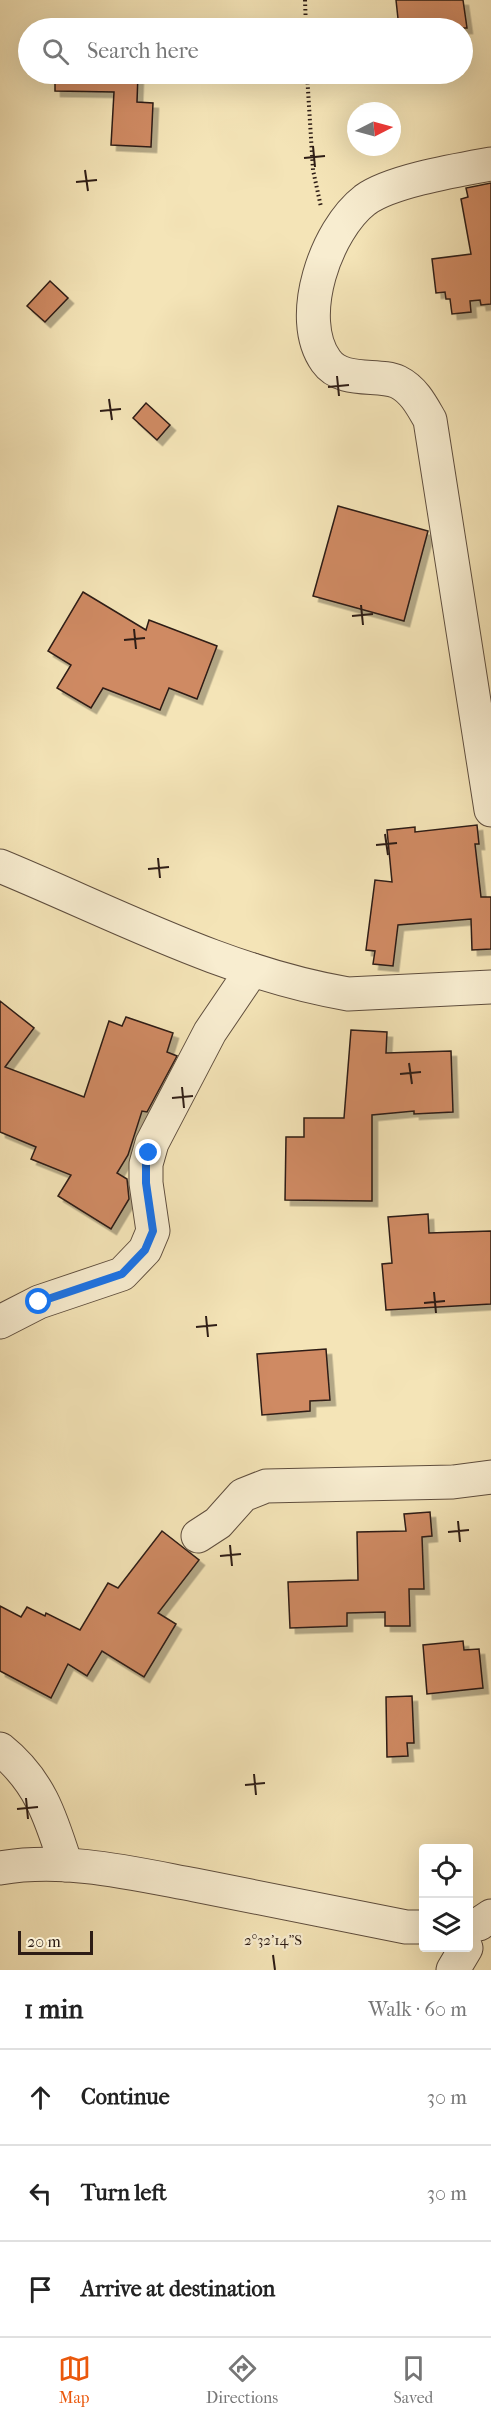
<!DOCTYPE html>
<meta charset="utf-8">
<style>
body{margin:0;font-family:"IM FELL French Canon",serif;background:#f2f2f2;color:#222}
.controls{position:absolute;right:18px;bottom:18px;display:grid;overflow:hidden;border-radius:6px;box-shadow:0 6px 24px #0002}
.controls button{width:54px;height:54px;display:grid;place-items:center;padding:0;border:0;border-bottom:2px solid #e0e0e0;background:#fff;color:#222;font:30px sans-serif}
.compass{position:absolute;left:347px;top:102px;width:54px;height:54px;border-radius:50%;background:#fff;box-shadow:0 6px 24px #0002;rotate:84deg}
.scale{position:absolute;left:18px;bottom:15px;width:75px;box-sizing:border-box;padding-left:6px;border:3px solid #2d1c15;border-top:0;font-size:16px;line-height:21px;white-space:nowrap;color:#2d1c15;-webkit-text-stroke:4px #f8edd0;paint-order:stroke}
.stop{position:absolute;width:18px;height:18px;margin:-14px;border:4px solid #1a73e8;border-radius:50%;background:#fff}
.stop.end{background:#1a73e8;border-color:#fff;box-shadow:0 2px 6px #0008}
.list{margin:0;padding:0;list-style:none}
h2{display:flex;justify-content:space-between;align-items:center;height:78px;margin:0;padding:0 24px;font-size:26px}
h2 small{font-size:20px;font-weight:400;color:#767676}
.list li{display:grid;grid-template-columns:39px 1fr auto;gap:18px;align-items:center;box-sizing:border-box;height:96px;padding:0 24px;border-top:2px solid #e0e0e0}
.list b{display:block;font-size:22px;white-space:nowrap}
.list em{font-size:20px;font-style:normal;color:#767676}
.icon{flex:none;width:33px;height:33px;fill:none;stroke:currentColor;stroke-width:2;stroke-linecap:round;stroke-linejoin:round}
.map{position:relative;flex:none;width:491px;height:1970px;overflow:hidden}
.search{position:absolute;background:#fff;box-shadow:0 6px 24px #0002;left:18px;right:18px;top:18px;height:66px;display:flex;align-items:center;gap:15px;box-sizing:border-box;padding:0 21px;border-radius:33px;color:#767676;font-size:22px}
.sheet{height:366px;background:#fff}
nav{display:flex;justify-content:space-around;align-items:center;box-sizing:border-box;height:84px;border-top:2px solid #e0e0e0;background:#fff;font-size:16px;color:#767676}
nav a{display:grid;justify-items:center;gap:3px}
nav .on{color:#ea580c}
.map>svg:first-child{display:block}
.building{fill:#cf8a64;stroke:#2d1c15;stroke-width:1.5;filter:url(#shadow)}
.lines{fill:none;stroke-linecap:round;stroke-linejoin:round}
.minor-casing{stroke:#5f4e3e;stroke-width:35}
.path{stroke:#2d1c15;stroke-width:4;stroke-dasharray:1.5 3;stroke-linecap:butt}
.minor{stroke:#f8edd0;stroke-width:33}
.route{stroke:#1a73e8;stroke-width:8}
.ticks{fill:none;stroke:#2d1c15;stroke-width:2}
.ticks-label{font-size:15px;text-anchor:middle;fill:#2d1c15;stroke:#f8edd0;stroke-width:4.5;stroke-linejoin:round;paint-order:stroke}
</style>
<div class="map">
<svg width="491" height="1970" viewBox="0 0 491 1970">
<defs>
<filter id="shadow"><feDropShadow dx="5.5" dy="5.5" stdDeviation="0" flood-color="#0004"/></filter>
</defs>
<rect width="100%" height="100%" fill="#f4e4b7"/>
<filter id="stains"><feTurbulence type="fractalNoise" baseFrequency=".00333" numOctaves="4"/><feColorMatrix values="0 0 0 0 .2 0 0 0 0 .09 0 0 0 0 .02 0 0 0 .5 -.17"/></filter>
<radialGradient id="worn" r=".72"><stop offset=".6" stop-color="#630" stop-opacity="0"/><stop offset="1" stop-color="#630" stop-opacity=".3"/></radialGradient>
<!-- building -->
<g class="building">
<path d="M396 0H463L467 28H399Z"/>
<path d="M55 74H138L137 102 153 103 151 147 111 145 114 92 55 91Z"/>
<path d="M491 183V304L481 305 480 300 470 301 471 312 452 314 450 299H446L445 292 436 293 432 259 471 254 461 199 468 197 466 188Z"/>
<path d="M50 281 68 298 45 322 27 306Z"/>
<path d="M146 403 170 425 157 440 133 418Z"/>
<path d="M338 506 428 531 404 621 313 596Z"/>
<path d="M83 592 146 630 149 620 217 646 197 699 169 688 160 710 103 688 91 708 57 688 71 665 48 651Z"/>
<path d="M477 825 479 844H475L481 897H491V949L472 950 471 919 398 925 393 966 373 964 375 951 366 950 375 880 392 882 387 830 415 827V832Z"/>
<path d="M0 1001 34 1028 5 1067 84 1097 109 1021 122 1026 126 1017 173 1033 167 1052 177 1056 147 1112 142 1111 128 1155 117 1173 127 1179 129 1199 111 1229 58 1196 71 1175 31 1159 36 1147 0 1132Z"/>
<path d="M351 1030 387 1032 386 1053 451 1051 453 1112 414 1114V1111L372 1115V1201L285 1200 286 1137H304V1118H344Z"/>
<path d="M428 1214 429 1233 491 1231V1304L386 1310 382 1264 392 1263 388 1217Z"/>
<path d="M326 1349 330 1400 310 1401V1411L262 1415 257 1354Z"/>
<path d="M430 1512 432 1536 422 1537 424 1589H409L410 1626H385V1612L347 1613V1626L290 1628 288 1582 358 1580 357 1532 406 1531 404 1514Z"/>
<path d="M162 1531 199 1560 158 1613 176 1624 144 1677 102 1651 87 1676 68 1664 51 1698 0 1671V1606L21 1617 27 1607 45 1616 46 1613 80 1630 108 1583 118 1588Z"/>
<path d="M463 1641 464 1650 479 1649 483 1688 427 1694 423 1645Z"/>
<path d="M412 1696 414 1743H407L408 1756 387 1757 386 1697Z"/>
</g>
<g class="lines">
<defs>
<g id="minor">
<path d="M491 164C458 170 391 181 365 200 326 230 295 318 326 361 342 384 379 373 398 382 414 390 422 406 430 420L491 810"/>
<path d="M0 866C114 913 225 973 348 994L491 987"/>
<path d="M0 1322 39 1302 122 1274 145 1250 153 1231 146 1183V1164L152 1143 210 1032 252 970"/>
<path d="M198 1536 218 1523 243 1495 266 1486 453 1482 491 1477"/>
<path d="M0 1749C40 1781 51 1818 66 1865"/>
<path d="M0 1868C65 1857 131 1873 195 1885 265 1899 335 1913 406 1927H424"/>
<path d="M468 1925 479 1924 491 1916"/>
<path d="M453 1970 466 1948"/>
</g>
</defs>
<!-- minor casing -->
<use href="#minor" class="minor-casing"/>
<!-- path -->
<g class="path">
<path d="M305 0 306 28"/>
<path d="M307 74 313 170 321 207"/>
</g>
<!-- minor -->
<use href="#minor" class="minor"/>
</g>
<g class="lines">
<!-- route -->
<path class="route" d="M39 1302 122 1274 145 1250 153 1231 146 1183V1164L149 1153"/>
</g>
<!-- ticks -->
<path class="ticks" d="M313 146 315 167M304 158 325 156M85 170 88 191M76 182 97 180M337 376 339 396M328 387 349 385M109 399 112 420M100 411 121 409M361 605 363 625M352 616 373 614M134 629 136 649M124 640 145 638M385 834 388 855M376 845 397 843M158 858 160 878M148 869 169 867M409 1063 412 1084M400 1074 421 1072M182 1087 184 1108M172 1098 193 1096M434 1292 436 1313M424 1303 445 1301M206 1316 208 1337M196 1327 217 1325M458 1521 460 1542M448 1532 469 1530M230 1545 232 1566M220 1556 241 1554M254 1774 256 1795M245 1785 265 1783M26 1798 28 1819M17 1809 38 1807M273 1955 275 1970"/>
<g class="ticks-label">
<text x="273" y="1945">2°32'14"S</text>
</g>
<rect width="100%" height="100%" filter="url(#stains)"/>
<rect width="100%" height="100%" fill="url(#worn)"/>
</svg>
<div class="controls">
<button><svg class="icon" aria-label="locate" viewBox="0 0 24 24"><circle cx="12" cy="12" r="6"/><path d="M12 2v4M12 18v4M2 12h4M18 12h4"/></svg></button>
<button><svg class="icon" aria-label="layers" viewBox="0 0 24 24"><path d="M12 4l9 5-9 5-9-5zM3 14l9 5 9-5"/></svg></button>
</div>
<svg class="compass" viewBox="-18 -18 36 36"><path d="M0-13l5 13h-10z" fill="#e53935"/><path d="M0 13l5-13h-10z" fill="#767676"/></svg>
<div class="scale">20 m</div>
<div class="stop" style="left:39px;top:1302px"></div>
<div class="stop end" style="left:149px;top:1153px"></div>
<div class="search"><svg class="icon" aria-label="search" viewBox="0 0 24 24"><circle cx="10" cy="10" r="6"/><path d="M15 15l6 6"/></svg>Search here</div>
</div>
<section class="sheet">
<h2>1 min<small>Walk · 60 m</small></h2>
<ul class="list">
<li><svg class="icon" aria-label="ahead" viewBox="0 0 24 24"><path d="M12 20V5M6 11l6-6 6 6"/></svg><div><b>Continue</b></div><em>30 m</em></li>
<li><svg class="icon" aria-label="left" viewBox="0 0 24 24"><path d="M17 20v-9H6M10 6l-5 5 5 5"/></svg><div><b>Turn left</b></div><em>30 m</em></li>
<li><svg class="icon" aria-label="arrive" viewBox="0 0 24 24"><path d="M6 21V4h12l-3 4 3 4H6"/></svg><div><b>Arrive at destination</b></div></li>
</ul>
</section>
<nav>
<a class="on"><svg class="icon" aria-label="map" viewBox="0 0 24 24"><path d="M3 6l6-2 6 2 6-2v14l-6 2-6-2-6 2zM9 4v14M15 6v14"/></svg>Map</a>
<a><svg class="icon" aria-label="directions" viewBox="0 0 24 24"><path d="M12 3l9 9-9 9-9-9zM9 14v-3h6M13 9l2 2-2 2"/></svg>Directions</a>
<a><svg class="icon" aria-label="saved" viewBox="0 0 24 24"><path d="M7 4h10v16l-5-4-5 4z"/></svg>Saved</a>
</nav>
